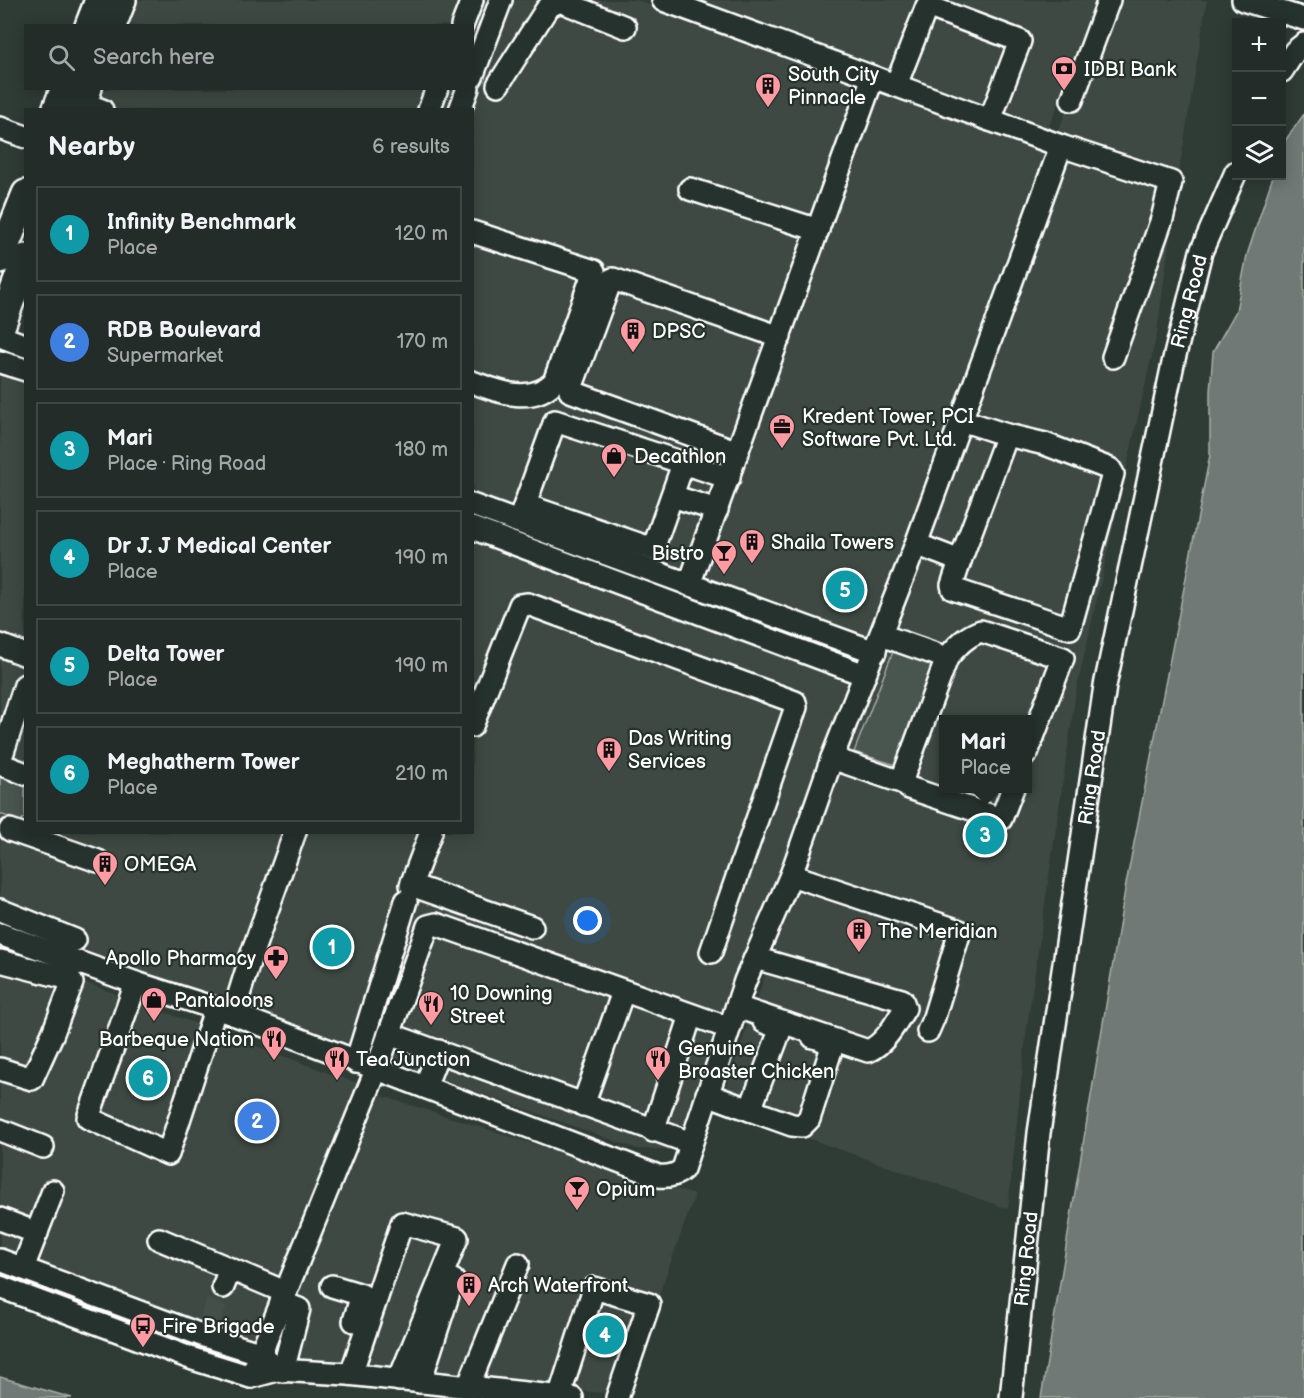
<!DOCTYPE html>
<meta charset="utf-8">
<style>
body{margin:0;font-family:"Balsamiq Sans",sans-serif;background:#2f3834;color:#f1f3f6}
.controls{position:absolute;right:18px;top:18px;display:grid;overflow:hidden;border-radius:0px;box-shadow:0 3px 15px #0003}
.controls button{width:54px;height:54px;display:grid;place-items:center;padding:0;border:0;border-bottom:2px solid #404845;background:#232c28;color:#f1f3f6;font:30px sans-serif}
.you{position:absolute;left:588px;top:921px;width:21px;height:21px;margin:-15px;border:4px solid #fff;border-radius:50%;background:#1a73e8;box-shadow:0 0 0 9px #1a73e833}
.badge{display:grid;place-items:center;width:39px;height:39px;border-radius:50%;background:#bca0f2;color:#fff;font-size:20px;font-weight:700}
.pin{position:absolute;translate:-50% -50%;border:3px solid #fff;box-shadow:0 2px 6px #0006}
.popup{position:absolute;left:939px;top:715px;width:93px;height:78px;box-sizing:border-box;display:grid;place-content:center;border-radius:0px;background:#232c28;filter:drop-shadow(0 2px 4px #0005);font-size:20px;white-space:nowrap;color:#a3a7a8}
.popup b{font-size:22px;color:#f1f3f6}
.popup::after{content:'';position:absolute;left:50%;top:100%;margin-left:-12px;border:12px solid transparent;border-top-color:#232c28}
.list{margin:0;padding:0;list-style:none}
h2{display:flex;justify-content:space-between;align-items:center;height:78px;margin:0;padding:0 24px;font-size:26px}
h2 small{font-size:20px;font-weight:400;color:#a3a7a8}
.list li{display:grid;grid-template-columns:39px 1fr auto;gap:18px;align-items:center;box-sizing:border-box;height:96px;margin:0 12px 12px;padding:0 12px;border:2px solid #404845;border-radius:0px}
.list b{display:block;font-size:22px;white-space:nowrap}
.list p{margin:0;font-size:20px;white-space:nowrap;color:#a3a7a8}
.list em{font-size:20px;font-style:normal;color:#a3a7a8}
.icon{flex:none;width:33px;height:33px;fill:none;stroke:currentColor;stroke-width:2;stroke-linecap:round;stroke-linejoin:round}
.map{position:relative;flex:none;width:1304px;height:1398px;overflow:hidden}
.search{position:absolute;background:#232c28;box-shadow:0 3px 15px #0003;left:24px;top:24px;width:450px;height:66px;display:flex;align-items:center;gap:15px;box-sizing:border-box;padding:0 21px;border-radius:0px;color:#a3a7a8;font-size:22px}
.panel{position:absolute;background:#232c28;box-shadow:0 3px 15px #0003;left:24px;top:108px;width:450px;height:726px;border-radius:0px}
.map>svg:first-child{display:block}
.built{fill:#3c4842;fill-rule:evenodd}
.green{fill:#4a544f;stroke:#a4aaa7;stroke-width:1.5}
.water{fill:#707975;stroke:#a9afac;stroke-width:1.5}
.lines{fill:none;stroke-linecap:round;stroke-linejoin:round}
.minor-tunnel{stroke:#444f49;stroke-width:21;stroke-dasharray:21 10;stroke-linecap:butt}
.minor-casing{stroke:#fff;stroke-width:26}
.major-casing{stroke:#fff;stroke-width:32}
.minor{stroke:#26332d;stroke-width:21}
.major{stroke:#26332d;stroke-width:27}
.labels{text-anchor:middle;stroke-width:4.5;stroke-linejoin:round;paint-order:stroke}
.poi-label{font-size:20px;fill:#fff;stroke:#26332d;text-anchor:start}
.street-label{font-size:20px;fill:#fff;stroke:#26332d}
</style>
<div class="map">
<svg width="1304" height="1398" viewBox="0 0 1304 1398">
<rect width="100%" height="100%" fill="#2f3b35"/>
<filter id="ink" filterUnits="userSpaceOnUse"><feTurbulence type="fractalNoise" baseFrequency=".0167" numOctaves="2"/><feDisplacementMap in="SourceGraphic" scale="12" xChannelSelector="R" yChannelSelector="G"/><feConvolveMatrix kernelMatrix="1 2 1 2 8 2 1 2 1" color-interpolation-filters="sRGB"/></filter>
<g filter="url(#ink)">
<!-- built -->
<g class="built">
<path d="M128 0H637L860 80 679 588 473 508 472 110H88L95 89 472 88V26L119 25Z"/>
<path d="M671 0H1102L1045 136Z"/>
<path d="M1111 0H1207L1177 185 1157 333 1076 692 1027 1027 1008 1209 719 1107 875 660 684 596 876 88 1050 151ZM943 720H1027V788H943Z"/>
<path d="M0 362 25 371V647L0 638Z"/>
<path d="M473 541 855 676 683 1136 670 1150 637 1149 365 1052 0 931V657L25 666 26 832 282 833 279 840 297 854 305 833 472 832Z"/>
<path d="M0 951 362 1085 263 1347 0 1255Z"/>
<path d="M373 1093 695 1195 623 1395 285 1362 271 1356Z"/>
</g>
<!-- green -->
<g class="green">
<path d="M894 649 935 662 896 765 854 752Z"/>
<path d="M0 769 25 778V817L20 821 0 814Z"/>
</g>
<!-- water -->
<g class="water">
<path d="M1304 114V1398H1041L1126 884 1210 455V392L1213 352 1236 311 1247 255 1273 176H1282V145Z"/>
<path d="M0 1377 72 1398H0Z"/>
</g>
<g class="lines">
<!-- minor-tunnel -->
<path class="minor-tunnel" d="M209 1322 223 1287"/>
<defs>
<g id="minor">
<path d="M663 0 1061 146 1171 182 1162 219 1113 357"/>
<path d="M1243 0 1304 19"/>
<path d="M560 1 625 27"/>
<path d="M462 26 472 0"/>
<path d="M1282 71 1295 51 1304 44"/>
<path d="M472 77 501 0"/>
<path d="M498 85 546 10 550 6 561 0"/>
<path d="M896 85 927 6 1020 41 990 120"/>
<path d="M1072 100 1109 0"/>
<path d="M83 103 102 110"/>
<path d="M429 110 437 88"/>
<path d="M460 110 468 88"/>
<path d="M0 128 26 137"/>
<path d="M690 189 818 230"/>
<path d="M472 232 594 271 554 382C531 405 499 392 472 382"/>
<path d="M0 336 26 346"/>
<path d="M0 362 26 370"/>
<path d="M738 452 570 391 611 280 613 279 780 337"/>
<path d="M672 496 717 510"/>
<path d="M472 505 875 652"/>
<path d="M525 505 653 549 683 464"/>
<path d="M519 521 555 421 729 478"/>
<path d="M472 528 865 675"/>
<path d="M916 544 960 561 1007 435"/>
<path d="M960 561 952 585 953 589 1070 628 1113 474 1110 469 1045 444 1007 435 961 420"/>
<path d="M689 585 873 77"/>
<path d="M881 635 947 658C957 646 966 636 981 631L1063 658 1027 753"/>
<path d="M0 645 26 655"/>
<path d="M947 658 903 777 904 783 909 788 1001 819 1013 788"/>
<path d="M472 726 520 605 528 604 795 702 796 707 711 952"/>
<path d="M832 758 904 783"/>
<path d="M0 761 25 685"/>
<path d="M0 764 26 774"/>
<path d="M10 830 98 861"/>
<path d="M431 832 411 885 532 927"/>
<path d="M791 875 960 931 934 1017 928 1031"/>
<path d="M0 910 75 940"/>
<path d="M0 934 136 983 233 1014 658 1176C668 1177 676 1176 683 1169L745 981 791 875 832 758 916 544 1061 146"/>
<path d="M0 961 70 979 72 983 53 1033 32 1079 0 1069"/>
<path d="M136 983 88 1118 168 1154 215 1010"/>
<path d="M737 1007 868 1051C885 1044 896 1023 905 1008L902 1000 755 958"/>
<path d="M233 1014 251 956 295 832"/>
<path d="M389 1034 691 1143"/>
<path d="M356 1062 406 901"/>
<path d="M425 1087 439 1051"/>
<path d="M707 1094 750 1110 781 1028 764 1022"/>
<path d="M583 1105 623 992"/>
<path d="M750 1110 792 1125 802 1126 809 1119 831 1050C828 1041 822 1039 813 1037"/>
<path d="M0 1130 43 1147"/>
<path d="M653 1131 691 1015"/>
<path d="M0 1219 37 1233"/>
<path d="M159 1239 285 1292"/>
<path d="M0 1260 204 1336 259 1353 268 1361"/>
<path d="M23 1268 53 1191"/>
<path d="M332 1286 362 1295 354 1321"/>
<path d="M0 1287 193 1359 251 1377 277 1370 348 1374 572 1398"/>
<path d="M223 1287 230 1269"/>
<path d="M281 1302 299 1309 283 1371"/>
<path d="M351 1374 402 1223 457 1238 399 1380"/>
<path d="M251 1377 377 1068 428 926 436 924 729 1028"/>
<path d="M420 1382 453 1280"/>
<path d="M468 1387 518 1264"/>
<path d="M559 1397 594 1288 649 1304 617 1398"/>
<path id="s1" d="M1011 1398 1039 1133 1105 686 1174 359 1201 252 1236 172"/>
</g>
<g id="major">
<path d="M89 26 99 0"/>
<path d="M112 26 122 0"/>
<path d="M56 110 65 88"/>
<path d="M81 110 88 88"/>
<path d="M0 259 26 194"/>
<path d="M0 329 26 258"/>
</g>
</defs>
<!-- minor casing -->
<use href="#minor" class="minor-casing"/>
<!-- major casing -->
<use href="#major" class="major-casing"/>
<!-- minor -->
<use href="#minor" class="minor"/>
<!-- major -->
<use href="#major" class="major"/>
</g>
</g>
<!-- icons -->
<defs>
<symbol id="bank-pin" viewBox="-11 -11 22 30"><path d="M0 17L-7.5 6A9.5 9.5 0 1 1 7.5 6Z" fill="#ff9aa2" stroke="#26332d"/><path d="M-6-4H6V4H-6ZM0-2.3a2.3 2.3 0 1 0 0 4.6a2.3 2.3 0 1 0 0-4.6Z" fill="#111"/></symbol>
<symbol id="building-pin" viewBox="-11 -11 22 30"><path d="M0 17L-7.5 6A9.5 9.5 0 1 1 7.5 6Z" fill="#ff9aa2" stroke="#26332d"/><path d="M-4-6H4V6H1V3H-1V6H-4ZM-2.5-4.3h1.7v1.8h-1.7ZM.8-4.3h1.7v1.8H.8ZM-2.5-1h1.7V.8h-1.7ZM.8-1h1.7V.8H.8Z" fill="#111"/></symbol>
<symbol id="office-pin" viewBox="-11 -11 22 30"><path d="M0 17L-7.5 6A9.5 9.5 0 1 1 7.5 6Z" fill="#ff9aa2" stroke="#26332d"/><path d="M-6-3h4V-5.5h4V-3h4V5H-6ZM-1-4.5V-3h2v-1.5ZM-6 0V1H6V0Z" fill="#111"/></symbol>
<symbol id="shop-pin" viewBox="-11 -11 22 30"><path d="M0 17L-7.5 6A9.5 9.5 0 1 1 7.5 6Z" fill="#ff9aa2" stroke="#26332d"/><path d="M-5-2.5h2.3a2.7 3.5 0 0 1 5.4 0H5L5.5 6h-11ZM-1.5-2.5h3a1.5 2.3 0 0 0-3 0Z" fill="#111"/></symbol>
<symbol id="bar-pin" viewBox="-11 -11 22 30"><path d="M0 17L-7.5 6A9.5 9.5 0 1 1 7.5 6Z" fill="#ff9aa2" stroke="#26332d"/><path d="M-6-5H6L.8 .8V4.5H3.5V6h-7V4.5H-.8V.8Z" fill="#111"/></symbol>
<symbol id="pharmacy-pin" viewBox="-11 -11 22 30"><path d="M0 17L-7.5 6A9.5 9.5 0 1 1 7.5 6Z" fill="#ff9aa2" stroke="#26332d"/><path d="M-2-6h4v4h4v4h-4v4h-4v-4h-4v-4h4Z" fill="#111"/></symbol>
<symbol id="restaurant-pin" viewBox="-11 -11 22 30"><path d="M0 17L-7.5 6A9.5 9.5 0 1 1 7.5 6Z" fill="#ff9aa2" stroke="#26332d"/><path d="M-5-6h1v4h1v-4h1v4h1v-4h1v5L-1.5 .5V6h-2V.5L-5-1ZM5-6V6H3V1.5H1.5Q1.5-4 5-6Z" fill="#111"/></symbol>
<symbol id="bus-pin" viewBox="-11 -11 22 30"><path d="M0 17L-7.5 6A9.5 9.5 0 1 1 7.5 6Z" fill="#ff9aa2" stroke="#26332d"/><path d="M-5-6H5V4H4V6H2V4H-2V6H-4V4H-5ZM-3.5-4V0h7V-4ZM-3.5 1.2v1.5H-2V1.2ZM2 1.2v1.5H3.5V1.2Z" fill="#111"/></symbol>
</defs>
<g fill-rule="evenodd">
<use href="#bank-pin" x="1049" y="54" width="30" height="40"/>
<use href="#building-pin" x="753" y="71" width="30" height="40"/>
<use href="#building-pin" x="618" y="316" width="30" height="40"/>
<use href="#office-pin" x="767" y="412" width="30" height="40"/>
<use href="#shop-pin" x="599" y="441" width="30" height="40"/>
<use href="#building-pin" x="737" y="527" width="30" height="40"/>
<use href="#bar-pin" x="709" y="538" width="30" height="40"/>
<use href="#building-pin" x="594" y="735" width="30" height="40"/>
<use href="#building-pin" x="90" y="849" width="30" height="40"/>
<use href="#building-pin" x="844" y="916" width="30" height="40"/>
<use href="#pharmacy-pin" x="261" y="943" width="30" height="40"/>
<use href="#shop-pin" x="139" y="985" width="30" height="40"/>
<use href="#restaurant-pin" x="416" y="989" width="30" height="40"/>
<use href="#restaurant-pin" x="259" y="1024" width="30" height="40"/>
<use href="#restaurant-pin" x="322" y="1044" width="30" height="40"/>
<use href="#restaurant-pin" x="643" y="1044" width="30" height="40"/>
<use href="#bar-pin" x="562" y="1174" width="30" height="40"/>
<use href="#building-pin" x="454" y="1270" width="30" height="40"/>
<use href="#bus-pin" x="128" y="1311" width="30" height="40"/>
</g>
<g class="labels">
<!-- poi labels -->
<g class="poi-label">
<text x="1084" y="76">IDBI Bank</text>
<text x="788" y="81">South City<tspan x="788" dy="23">Pinnacle</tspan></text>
<text x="652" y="338">DPSC</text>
<text x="802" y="423">Kredent Tower, PCI<tspan x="802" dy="23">Software Pvt. Ltd.</tspan></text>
<text x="634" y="463">Decathlon</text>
<text x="771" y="549">Shaila Towers</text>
<text x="704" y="560" text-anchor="end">Bistro</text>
<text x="628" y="745">Das Writing<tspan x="628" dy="23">Services</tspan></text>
<text x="124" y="871">OMEGA</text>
<text x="878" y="938">The Meridian</text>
<text x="256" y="965" text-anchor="end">Apollo Pharmacy</text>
<text x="450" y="1000">10 Downing<tspan x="450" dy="23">Street</tspan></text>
<text x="174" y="1007">Pantaloons</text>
<text x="254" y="1046" text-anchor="end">Barbeque Nation</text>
<text x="678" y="1055">Genuine<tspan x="678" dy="23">Broaster Chicken</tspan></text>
<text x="356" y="1066">Tea Junction</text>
<text x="596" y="1196">Opium</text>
<text x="488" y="1292">Arch Waterfront</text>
<text x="162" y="1333">Fire Brigade</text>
</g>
<!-- street labels -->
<g class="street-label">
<text dy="7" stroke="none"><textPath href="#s1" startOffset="1112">Ring Road</textPath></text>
<text dy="7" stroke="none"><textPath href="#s1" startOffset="626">Ring Road</textPath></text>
<text dy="7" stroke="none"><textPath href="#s1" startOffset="140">Ring Road</textPath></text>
</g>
</g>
</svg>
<div class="controls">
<button>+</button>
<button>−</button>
<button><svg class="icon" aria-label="layers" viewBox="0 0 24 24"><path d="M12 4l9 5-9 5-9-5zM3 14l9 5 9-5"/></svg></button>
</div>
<div class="you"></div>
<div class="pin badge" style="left:332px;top:947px;background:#0f9aa8">1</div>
<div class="pin badge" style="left:257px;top:1121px;background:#3f7fe0">2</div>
<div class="pin badge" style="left:985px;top:835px;background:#0f9aa8">3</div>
<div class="popup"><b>Mari</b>Place</div>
<div class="pin badge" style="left:605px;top:1335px;background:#0f9aa8">4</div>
<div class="pin badge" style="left:845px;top:590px;background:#0f9aa8">5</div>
<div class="pin badge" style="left:148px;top:1078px;background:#0f9aa8">6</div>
<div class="search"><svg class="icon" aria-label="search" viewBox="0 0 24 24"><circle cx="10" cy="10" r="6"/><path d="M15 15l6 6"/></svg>Search here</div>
<section class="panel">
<h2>Nearby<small>6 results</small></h2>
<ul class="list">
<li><span class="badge" style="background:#0f9aa8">1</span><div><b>Infinity Benchmark</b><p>Place</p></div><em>120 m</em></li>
<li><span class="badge" style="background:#3f7fe0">2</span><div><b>RDB Boulevard</b><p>Supermarket</p></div><em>170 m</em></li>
<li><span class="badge" style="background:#0f9aa8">3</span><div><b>Mari</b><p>Place · Ring Road</p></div><em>180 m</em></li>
<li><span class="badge" style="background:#0f9aa8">4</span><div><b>Dr J. J Medical Center</b><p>Place</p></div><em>190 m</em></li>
<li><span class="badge" style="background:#0f9aa8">5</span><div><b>Delta Tower</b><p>Place</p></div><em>190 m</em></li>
<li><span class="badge" style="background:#0f9aa8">6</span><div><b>Meghatherm Tower</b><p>Place</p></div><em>210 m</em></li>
</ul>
</section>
</div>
